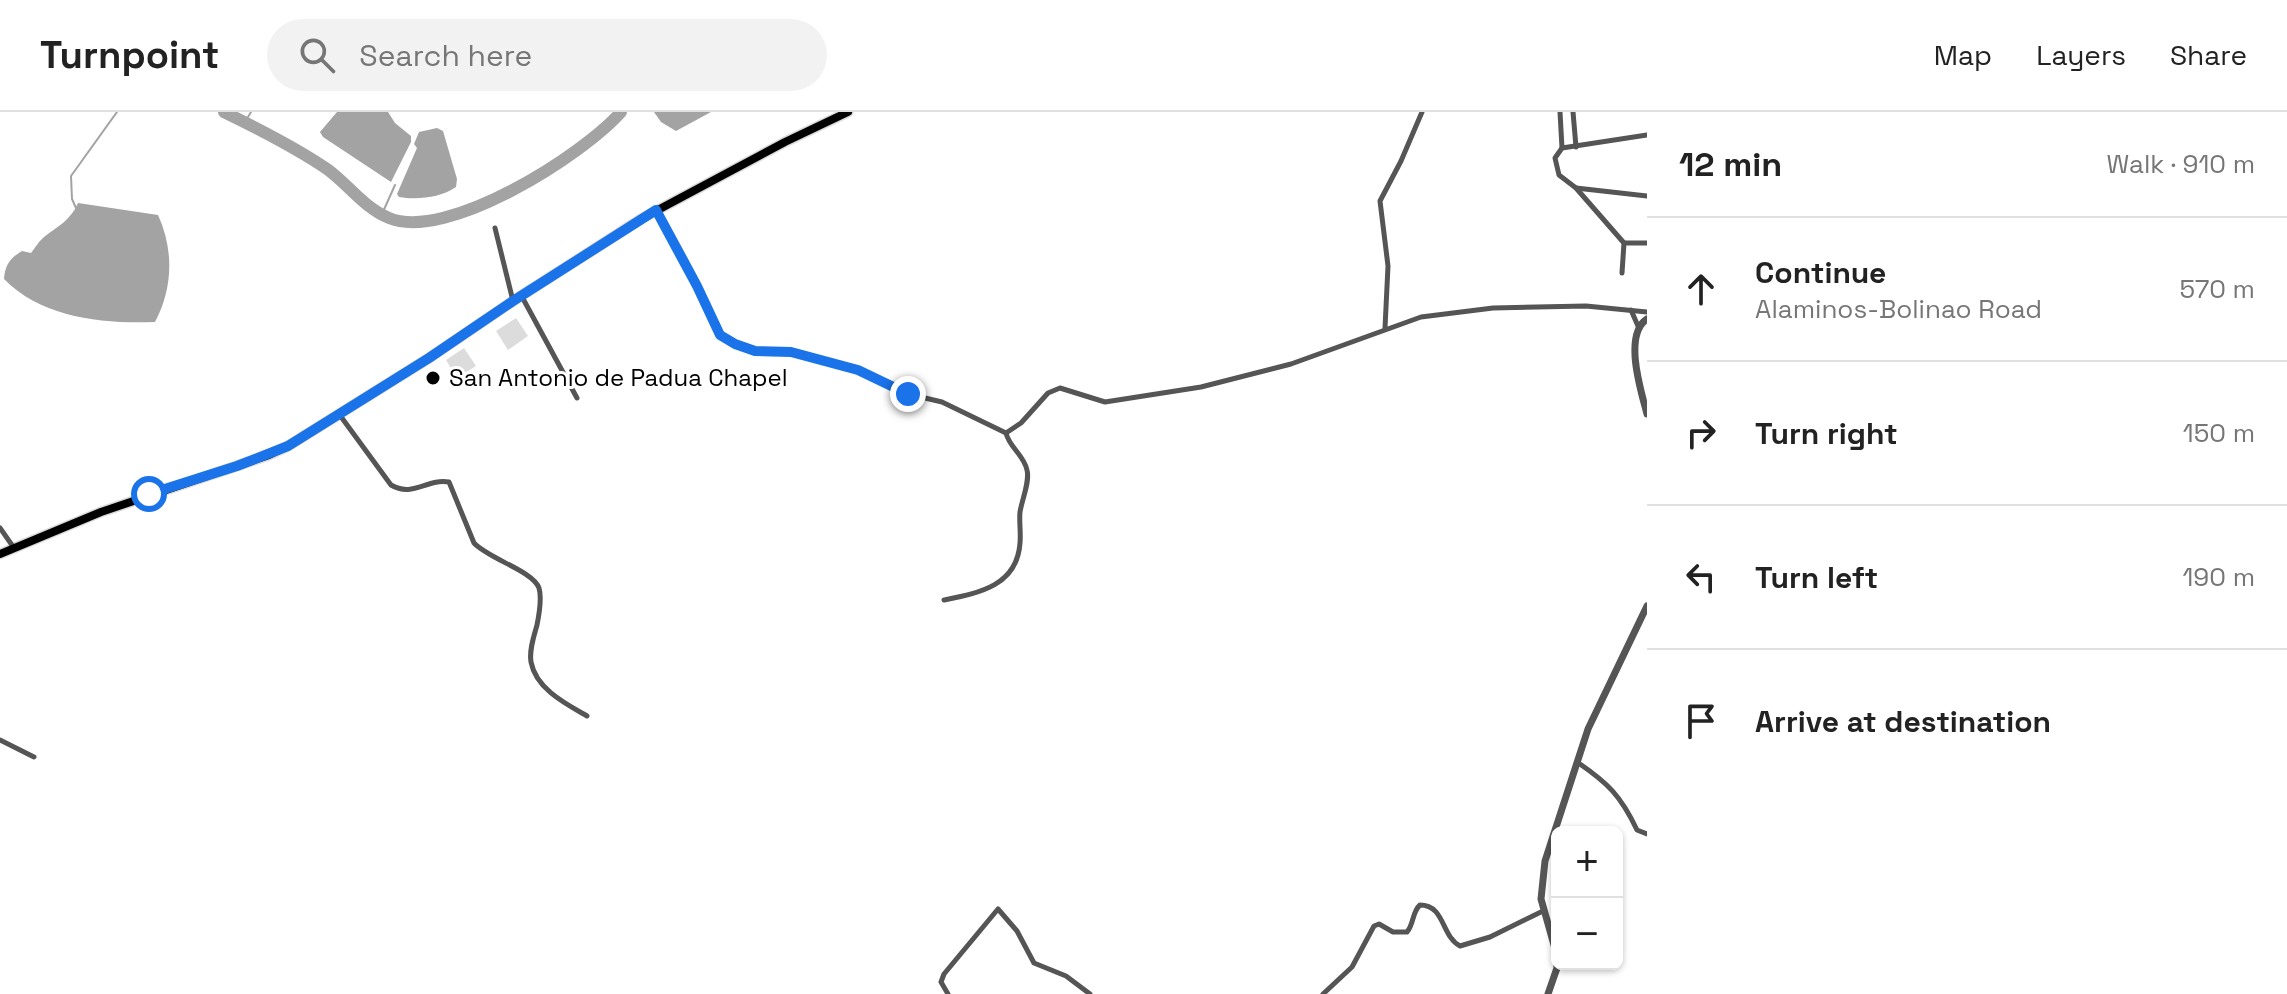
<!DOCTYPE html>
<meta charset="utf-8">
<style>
body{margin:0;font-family:"Space Grotesk",sans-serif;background:#f2f2f2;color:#222}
.controls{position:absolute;right:24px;bottom:24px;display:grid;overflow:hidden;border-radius:12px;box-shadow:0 2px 6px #0004}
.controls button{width:72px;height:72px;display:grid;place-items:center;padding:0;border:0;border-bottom:2px solid #e0e0e0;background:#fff;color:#222;font:40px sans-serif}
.stop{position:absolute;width:24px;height:24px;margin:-18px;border:6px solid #1a73e8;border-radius:50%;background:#fff}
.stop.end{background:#1a73e8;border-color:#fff;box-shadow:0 2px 8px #0008}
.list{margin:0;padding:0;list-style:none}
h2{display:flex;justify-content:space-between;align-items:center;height:104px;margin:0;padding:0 32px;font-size:34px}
h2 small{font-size:26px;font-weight:400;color:#767676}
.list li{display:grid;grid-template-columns:52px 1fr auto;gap:24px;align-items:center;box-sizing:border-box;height:144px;padding:0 32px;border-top:2px solid #e0e0e0}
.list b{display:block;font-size:30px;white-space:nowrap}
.list p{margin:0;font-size:26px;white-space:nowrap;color:#767676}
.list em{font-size:26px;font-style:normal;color:#767676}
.icon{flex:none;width:44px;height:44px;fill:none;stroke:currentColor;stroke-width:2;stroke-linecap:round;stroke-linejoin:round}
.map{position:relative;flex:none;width:1647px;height:882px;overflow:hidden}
header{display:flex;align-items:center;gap:48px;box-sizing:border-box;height:112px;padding:0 40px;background:#fff;border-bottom:2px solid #e0e0e0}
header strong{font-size:38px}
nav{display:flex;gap:44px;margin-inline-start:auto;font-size:28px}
.search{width:560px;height:72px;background:#f2f2f2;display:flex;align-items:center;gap:20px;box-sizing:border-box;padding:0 28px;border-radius:44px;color:#767676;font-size:30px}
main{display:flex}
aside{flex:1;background:#fff}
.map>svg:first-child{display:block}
.green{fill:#dcdcdc}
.water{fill:#a3a3a3}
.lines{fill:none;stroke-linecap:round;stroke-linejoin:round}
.stream{stroke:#a3a3a3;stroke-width:2}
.river{stroke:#a3a3a3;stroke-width:12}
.primary-casing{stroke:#dbdbdb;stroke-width:11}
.minor{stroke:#555;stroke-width:5}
.tertiary{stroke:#555;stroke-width:7}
.primary{stroke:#000;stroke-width:8}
.route{stroke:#1a73e8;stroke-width:10}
.poi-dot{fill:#000;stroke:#fff;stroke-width:3}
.labels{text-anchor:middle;stroke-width:6;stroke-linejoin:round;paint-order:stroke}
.poi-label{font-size:24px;fill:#000;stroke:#fff;text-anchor:start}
</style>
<header>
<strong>Turnpoint</strong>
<div class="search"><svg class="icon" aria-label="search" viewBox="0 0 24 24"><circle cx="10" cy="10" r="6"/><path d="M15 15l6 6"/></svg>Search here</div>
<nav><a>Map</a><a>Layers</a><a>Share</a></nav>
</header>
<main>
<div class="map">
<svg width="1647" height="882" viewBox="0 0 1647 882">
<rect width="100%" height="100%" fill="#fff"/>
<!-- green -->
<g class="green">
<path d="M516 206 528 224 508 238 496 219Z"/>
<path d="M464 236 476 254 457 266 446 248Z"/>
</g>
<!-- water -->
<g class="water">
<path d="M337 0H388L395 11 411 24V30L391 70 323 25 320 20Z"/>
<path d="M654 0H711L676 19 661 10Z"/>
<path d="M437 16 443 19 457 67 456 75C440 86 417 88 399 85L397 82 417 36 414 32 419 20Z"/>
<path d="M78 91 158 103C174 138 173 176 155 210 103 212 42 206 4 167 5 153 10 146 22 139L31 141C35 136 39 129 44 125 57 115 71 108 78 91Z"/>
</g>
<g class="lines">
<!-- stream -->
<g class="stream">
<path d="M245 10 251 0"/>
<path d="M76 96 72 87 71 64 117 0"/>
<path d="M382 102 395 73"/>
</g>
<!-- river -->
<path class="river" d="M224 0C259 17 295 35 327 57 348 72 364 96 389 106 447 130 583 43 621 0"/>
<defs>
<path id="primary" d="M0 442 101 400 269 343 288 334 429 246 513 189 641 107 785 30 848 0"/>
</defs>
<!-- primary casing -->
<use href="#primary" class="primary-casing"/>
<!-- minor -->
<g class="minor">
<path d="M1560 0 1562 36"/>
<path d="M1573 0 1576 35"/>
<path d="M1576 76 1647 84"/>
<path d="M656 98 697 174 720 223 735 232 755 239H786L858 258 908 282 942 290 1006 321 1021 311 1048 281 1060 276 1105 290 1201 275 1291 252 1421 205 1493 196 1586 194 1647 200"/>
<path d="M495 116 513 189"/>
<path d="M1624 131H1647"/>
<path d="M1622 161 1624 131 1576 76 1559 63 1555 46 1562 36 1647 23"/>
<path d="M521 183 577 286"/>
<path d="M1631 198 1638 214"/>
<path d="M1385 216 1388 154 1380 89 1401 49 1422 0"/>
<path d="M339 302 391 373C413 386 427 366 449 370L474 431C489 447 533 459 539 476 542 486 539 503 537 513 534 524 529 538 531 550 536 577 566 592 587 604"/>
<path d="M0 416 14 436"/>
<path d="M944 488C979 481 1017 474 1020 431 1021 420 1019 410 1020 400 1022 387 1030 370 1027 358 1024 343 1009 335 1006 321"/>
<path d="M0 628 34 645"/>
<path d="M1577 650C1608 671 1621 684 1637 718L1647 722"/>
<path d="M948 882 941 870 944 862 998 797 1017 819 1034 851 1066 864 1090 882"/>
<path d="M1323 882 1352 855 1374 814 1379 812 1393 820H1407C1414 812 1412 800 1420 793 1445 793 1441 824 1460 834L1490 825 1543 799"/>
</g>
<!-- tertiary -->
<g class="tertiary">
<path d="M1647 207C1623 223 1641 279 1647 302"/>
<path d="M1548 882 1557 856 1556 840 1541 787 1545 749 1588 617 1647 494"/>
</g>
<!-- primary -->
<use href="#primary" class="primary"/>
</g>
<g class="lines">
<!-- route -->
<path class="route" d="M149 382 237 354 288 334 429 246 513 189 656 98 697 174 720 223 735 232 755 239 791 240 858 258 908 282"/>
</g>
<!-- markers -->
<circle class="poi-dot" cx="433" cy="266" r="8"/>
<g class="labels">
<!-- poi labels -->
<g class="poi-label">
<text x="449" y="274">San Antonio de Padua Chapel</text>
</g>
</g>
</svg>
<div class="controls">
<button>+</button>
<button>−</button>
</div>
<div class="stop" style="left:149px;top:382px"></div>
<div class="stop end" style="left:908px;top:282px"></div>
</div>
<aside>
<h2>12 min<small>Walk · 910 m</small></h2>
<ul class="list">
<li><svg class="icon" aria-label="ahead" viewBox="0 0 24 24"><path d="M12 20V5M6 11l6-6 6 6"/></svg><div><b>Continue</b><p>Alaminos-Bolinao Road</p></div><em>570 m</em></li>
<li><svg class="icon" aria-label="right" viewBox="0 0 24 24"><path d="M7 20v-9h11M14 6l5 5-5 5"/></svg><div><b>Turn right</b></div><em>150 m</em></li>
<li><svg class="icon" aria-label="left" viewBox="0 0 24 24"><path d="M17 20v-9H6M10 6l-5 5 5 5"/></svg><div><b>Turn left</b></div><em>190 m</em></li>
<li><svg class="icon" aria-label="arrive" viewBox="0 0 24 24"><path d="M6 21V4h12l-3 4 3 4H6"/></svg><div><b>Arrive at destination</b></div></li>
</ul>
</aside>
</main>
